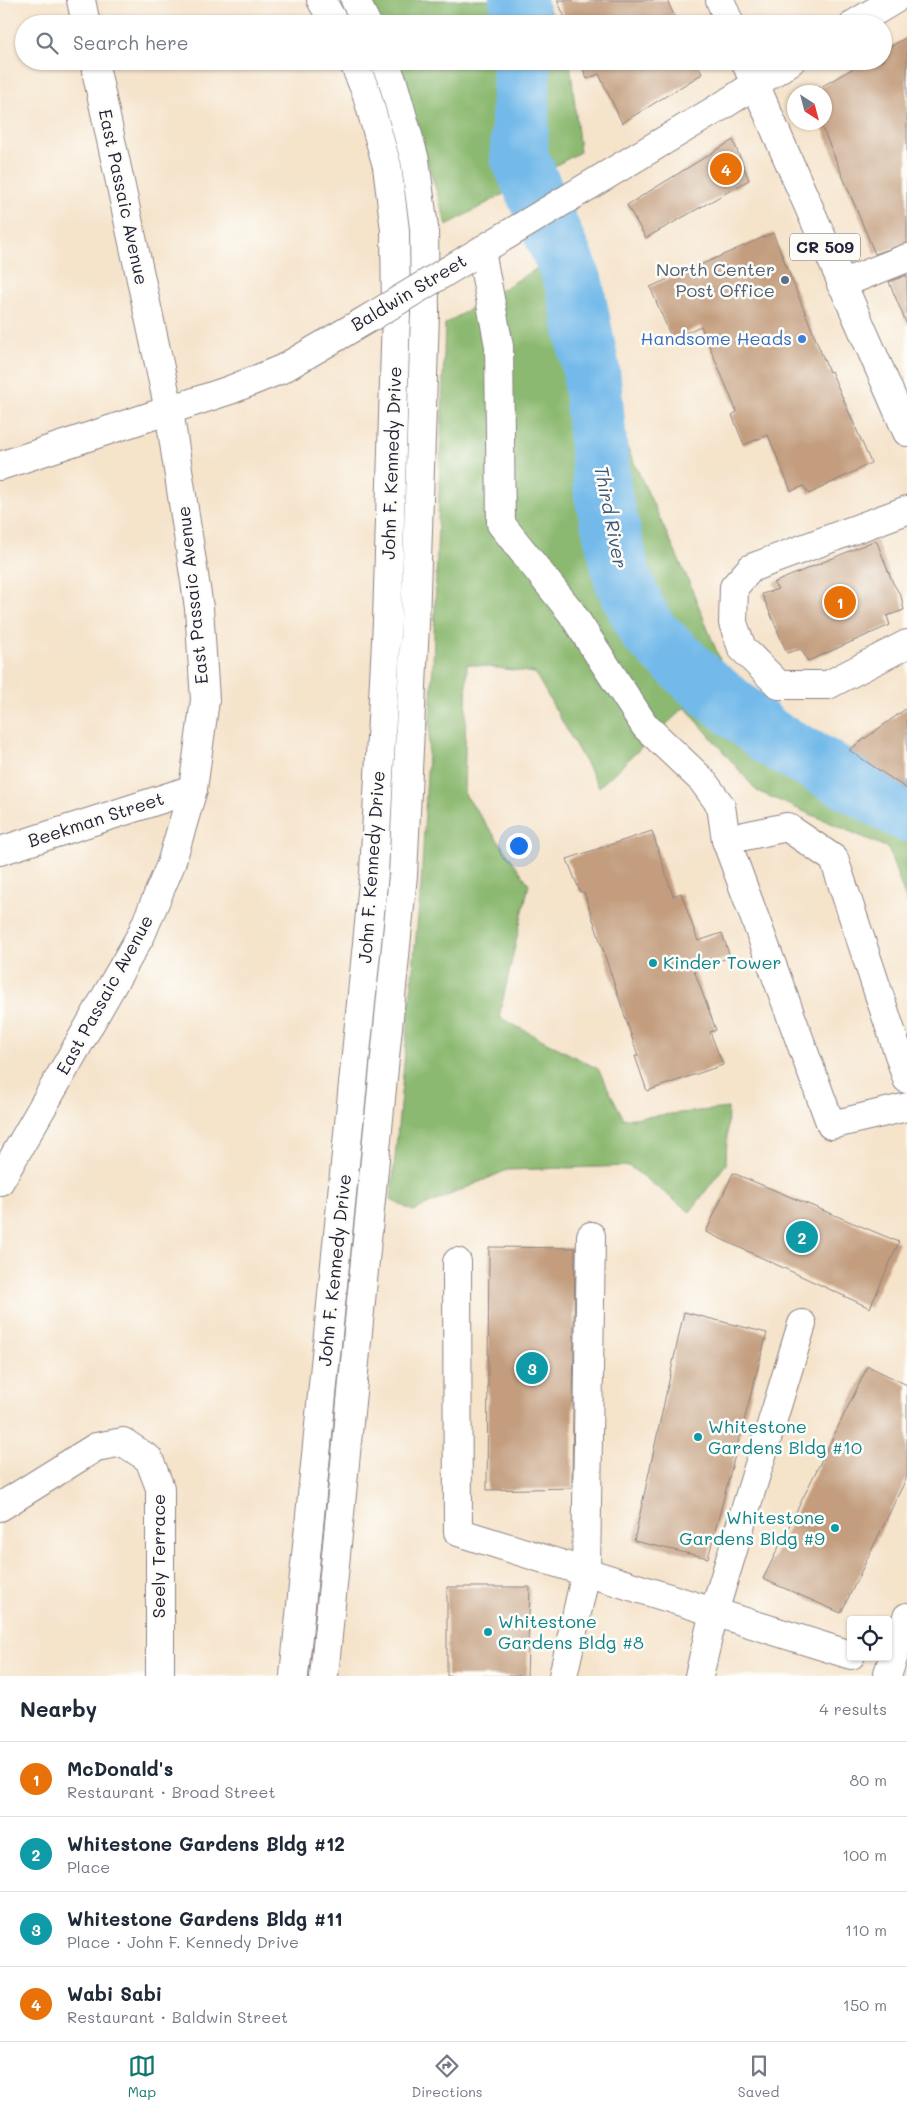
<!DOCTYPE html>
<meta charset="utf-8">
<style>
body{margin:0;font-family:Mali,sans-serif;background:#f6f6f7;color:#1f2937}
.controls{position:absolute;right:15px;bottom:15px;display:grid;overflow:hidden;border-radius:5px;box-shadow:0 1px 4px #0004}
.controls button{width:45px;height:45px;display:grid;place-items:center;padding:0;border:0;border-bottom:1px solid #e0e1e3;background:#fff;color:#1f2937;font:25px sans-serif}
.compass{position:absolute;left:787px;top:85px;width:45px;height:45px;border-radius:50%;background:#fff;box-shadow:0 1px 4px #0004;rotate:144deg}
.you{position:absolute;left:518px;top:845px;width:18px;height:18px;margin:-12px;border:4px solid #fff;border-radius:50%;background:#1a73e8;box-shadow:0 0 0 8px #1a73e833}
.badge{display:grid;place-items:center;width:32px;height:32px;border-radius:50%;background:#0f766e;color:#fff;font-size:16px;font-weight:700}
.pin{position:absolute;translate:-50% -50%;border:2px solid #fff;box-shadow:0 1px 5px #0006}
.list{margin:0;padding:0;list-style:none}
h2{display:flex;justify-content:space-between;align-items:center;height:65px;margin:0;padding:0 20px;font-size:21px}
h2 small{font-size:16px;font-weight:400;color:#747a83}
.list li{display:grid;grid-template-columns:32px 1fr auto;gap:15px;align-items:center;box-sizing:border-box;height:75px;padding:0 20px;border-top:1px solid #e0e1e3}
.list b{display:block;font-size:19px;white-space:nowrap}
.list p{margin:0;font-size:16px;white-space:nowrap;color:#747a83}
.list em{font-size:16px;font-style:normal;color:#747a83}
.icon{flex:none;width:28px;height:28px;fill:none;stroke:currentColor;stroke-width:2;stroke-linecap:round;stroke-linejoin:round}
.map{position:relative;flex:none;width:907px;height:1676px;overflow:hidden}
.search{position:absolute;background:#fff;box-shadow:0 1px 4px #0004;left:15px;right:15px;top:15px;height:55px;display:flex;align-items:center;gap:12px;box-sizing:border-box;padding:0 18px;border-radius:28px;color:#747a83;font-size:19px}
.sheet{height:365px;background:#fff}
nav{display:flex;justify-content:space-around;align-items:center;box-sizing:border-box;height:70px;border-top:1px solid #e0e1e3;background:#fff;font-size:14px;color:#747a83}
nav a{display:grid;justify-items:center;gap:2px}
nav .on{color:#0f766e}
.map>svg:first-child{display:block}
.forest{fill:#8cb971;stroke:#576e56}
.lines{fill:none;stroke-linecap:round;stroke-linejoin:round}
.river{stroke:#73baea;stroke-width:58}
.building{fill:#c39d7e}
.minor-casing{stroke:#8c8282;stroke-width:30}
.major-casing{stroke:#8c8282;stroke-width:30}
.minor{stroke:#fff;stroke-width:28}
.major{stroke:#fff;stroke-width:28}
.minor-bridge-casing{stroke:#8c8282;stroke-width:30;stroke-linecap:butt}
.minor-bridge{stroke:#fff;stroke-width:28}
.service-dot{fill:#5c6f8a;stroke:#fdfcf7;stroke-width:2}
.shop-dot{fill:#3f7fe0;stroke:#fdfcf7;stroke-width:2}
.culture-dot{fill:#0f9aa8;stroke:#fdfcf7;stroke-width:2}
.labels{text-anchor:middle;stroke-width:5;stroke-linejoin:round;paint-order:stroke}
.shield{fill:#fdfcf7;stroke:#646373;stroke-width:1}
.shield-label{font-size:16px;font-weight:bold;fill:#22223b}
.street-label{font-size:18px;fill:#22223b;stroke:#fdfcf7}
.service-label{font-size:18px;fill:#4e5e75;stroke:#fdfcf7;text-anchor:end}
.shop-label{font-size:18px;fill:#366cbe;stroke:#fdfcf7;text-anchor:end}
.culture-label{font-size:18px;fill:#0d838f;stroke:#fdfcf7;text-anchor:start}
.water-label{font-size:19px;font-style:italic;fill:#3e5778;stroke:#fdfcf7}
</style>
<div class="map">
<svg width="907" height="1676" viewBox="0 0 907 1676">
<rect width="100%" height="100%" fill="#fdfcf7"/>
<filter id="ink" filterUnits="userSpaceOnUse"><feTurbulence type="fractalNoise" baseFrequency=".02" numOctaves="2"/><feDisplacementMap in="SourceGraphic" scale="10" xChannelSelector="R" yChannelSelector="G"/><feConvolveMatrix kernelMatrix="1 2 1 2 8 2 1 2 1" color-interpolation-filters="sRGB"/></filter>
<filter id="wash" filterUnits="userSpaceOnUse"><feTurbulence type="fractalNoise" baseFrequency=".0096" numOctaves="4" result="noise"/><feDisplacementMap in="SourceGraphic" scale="20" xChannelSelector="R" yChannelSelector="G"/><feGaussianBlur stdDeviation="1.12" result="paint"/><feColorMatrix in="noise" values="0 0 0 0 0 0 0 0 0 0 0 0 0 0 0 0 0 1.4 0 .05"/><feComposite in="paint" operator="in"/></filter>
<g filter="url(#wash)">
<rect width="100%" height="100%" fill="#f5e3ca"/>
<!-- forest -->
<g class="forest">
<path d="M368 0H545L556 24H382Z"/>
<path d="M396 61H570L580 152 447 225Z"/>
<path d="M574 246 619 430 689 582 727 677 907 799V903L888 848 757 791 685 707 599 787 535 673 467 664 464 793 529 884 499 1017 598 1069 624 1119 728 1108 726 1164 690 1212 629 1166 507 1170 413 1211 391 1200 421 885 433 664 445 324Z"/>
</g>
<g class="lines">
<!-- river -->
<g class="river">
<path d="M518 0 523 24"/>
<path d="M522 61 519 156 574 283 591 370 603 495 623 580 646 629 698 679 771 738 907 813"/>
</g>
</g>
<g id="blocks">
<!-- building -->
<g class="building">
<path d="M557 0H667L678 24H568Z"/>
<path d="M907 37V243L875 254 820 122H824V92H812L866 61H883V51Z"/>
<path d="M580 61H696L702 74 622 123 599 74 587 79Z"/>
<path d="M733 140 749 180 646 238 627 205Z"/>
<path d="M773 233 829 372 831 371 871 463 809 494 804 486 791 491 768 435 744 445 732 415 737 412 701 326 672 339 650 287Z"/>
<path d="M907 275V325L889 282Z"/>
<path d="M876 540 893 583 901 596 904 610 887 616 890 625 808 661 801 649 787 653 762 594 778 589 773 583Z"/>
<path d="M907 708V789L849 750Z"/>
<path d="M652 831 673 896 681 893 698 941 722 933 730 957 694 970 716 1030 710 1032 723 1065 647 1091 635 1056H638L584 892H580L567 859Z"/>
<path d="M733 1173 899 1242 870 1308 706 1232Z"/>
<path d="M489 1247 575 1248 572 1488 487 1490Z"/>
<path d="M684 1312 767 1333 708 1558 634 1541Z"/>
<path d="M868 1366 907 1385V1477L841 1613 763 1579Z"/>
<path d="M447 1587H530L527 1676H447Z"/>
</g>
</g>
</g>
<g filter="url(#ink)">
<use href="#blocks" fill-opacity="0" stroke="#8c8282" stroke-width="1"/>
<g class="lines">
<defs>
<g id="minor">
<path d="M81 0 86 24"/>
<path d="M854 24 894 0"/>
<path d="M481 251 499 346 501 524 571 612 645 726 702 780 721 806 726 840"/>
<path d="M467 259 725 104 791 61"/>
<path d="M841 284 907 258"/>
<path d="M0 466 230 390 282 369 371 317"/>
<path d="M907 510 751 568 734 587 733 623 742 648 779 685H828L907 644"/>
<path d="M0 851 193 789"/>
<path d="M907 1079 834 859 787 827 726 840 831 1125 907 1107"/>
<path d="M0 1181 141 935 171 864 193 789 205 700 199 608 169 410 94 61"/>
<path d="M457 1262 458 1532 851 1655"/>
<path d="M0 1507 96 1447 123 1442 149 1459 160 1488V1676"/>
<path d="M563 1676 586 1572 591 1236"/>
<path d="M699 1676 714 1612 802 1324"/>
<path d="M887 1676 907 1617"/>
</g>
<g id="major">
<path d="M321 0 335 24"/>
<path d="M355 0 367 24"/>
<path d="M720 0 730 24"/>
<path d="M745 61 907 432"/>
<path d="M294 1676 374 873 387 622 396 313 395 230 387 166 366 92 353 61"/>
<path d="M324 1676 403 875 415 623 425 313 424 228 415 160 393 82 384 61"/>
</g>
</defs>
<!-- minor casing -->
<use href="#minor" class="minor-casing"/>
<!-- major casing -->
<use href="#major" class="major-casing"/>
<!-- minor -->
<use href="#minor" class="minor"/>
<!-- major -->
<use href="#major" class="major"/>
<defs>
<path id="minor-bridge" d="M371 317 467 259"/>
</defs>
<!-- minor-bridge casing -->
<use href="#minor-bridge" class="minor-bridge-casing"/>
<!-- minor-bridge -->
<use href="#minor-bridge" class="minor-bridge"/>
</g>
</g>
<!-- markers -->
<circle class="service-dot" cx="785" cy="280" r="5"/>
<circle class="shop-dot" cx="802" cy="339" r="5"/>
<g class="culture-dot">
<circle cx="653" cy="963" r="5"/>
<circle cx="698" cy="1437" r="5"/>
<circle cx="835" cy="1528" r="5"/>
<circle cx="488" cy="1632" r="5"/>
</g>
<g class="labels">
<!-- shield labels -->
<rect class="shield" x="790" y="233.5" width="70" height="27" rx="4"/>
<g class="shield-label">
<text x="825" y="253">CR 509</text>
</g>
<!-- street labels -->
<g class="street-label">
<text transform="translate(123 197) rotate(78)" y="6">East Passaic Avenue</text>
<text transform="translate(409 293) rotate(-31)" y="6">Baldwin Street</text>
<text transform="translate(392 463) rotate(-88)" y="6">John F. Kennedy Drive</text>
<text transform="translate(193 595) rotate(-96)" y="6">East Passaic Avenue</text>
<text transform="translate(96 820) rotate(-18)" y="6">Beekman Street</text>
<text transform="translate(372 867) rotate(-86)" y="6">John F. Kennedy Drive</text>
<text transform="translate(105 995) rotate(-61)" y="6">East Passaic Avenue</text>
<text transform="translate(335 1270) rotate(-84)" y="6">John F. Kennedy Drive</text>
<text transform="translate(159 1556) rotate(-90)" y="6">Seely Terrace</text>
</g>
<!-- service labels -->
<g class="service-label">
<text x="775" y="276">North Center<tspan x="775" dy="21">Post Office</tspan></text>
</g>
<!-- shop labels -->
<g class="shop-label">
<text x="792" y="345">Handsome Heads</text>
</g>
<!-- culture labels -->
<g class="culture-label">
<text x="663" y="969">Kinder Tower</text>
<text x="708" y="1433">Whitestone<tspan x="708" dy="21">Gardens Bldg #10</tspan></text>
<text x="825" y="1524" text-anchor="end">Whitestone<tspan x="825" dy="21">Gardens Bldg #9</tspan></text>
<text x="498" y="1628">Whitestone<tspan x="498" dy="21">Gardens Bldg #8</tspan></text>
</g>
<!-- water labels -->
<g class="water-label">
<text transform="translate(611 517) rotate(79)" y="7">Third River</text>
</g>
</g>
</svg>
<div class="controls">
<button><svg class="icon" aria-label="locate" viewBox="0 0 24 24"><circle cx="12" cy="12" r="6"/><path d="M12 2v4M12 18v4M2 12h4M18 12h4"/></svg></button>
</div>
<svg class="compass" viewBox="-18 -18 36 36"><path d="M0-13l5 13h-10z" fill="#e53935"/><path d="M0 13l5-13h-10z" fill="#747a83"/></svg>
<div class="you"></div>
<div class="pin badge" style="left:840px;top:602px;background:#e8710a">1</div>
<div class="pin badge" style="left:802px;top:1237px;background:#0f9aa8">2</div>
<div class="pin badge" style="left:532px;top:1368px;background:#0f9aa8">3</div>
<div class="pin badge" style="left:726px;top:169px;background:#e8710a">4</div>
<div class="search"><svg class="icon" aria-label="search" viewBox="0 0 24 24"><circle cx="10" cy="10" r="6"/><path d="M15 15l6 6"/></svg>Search here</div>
</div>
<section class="sheet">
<h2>Nearby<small>4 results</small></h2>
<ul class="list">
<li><span class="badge" style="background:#e8710a">1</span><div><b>McDonald's</b><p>Restaurant · Broad Street</p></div><em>80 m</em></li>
<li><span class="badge" style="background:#0f9aa8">2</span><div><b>Whitestone Gardens Bldg #12</b><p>Place</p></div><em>100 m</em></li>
<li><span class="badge" style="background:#0f9aa8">3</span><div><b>Whitestone Gardens Bldg #11</b><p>Place · John F. Kennedy Drive</p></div><em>110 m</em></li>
<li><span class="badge" style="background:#e8710a">4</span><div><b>Wabi Sabi</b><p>Restaurant · Baldwin Street</p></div><em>150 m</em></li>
</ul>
</section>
<nav>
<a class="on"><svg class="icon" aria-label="map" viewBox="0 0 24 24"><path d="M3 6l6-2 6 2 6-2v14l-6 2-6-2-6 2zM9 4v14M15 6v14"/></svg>Map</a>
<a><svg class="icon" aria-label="directions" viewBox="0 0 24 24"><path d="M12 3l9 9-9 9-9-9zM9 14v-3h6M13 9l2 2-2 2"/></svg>Directions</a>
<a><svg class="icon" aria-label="saved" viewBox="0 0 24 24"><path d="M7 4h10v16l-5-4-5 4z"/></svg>Saved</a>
</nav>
